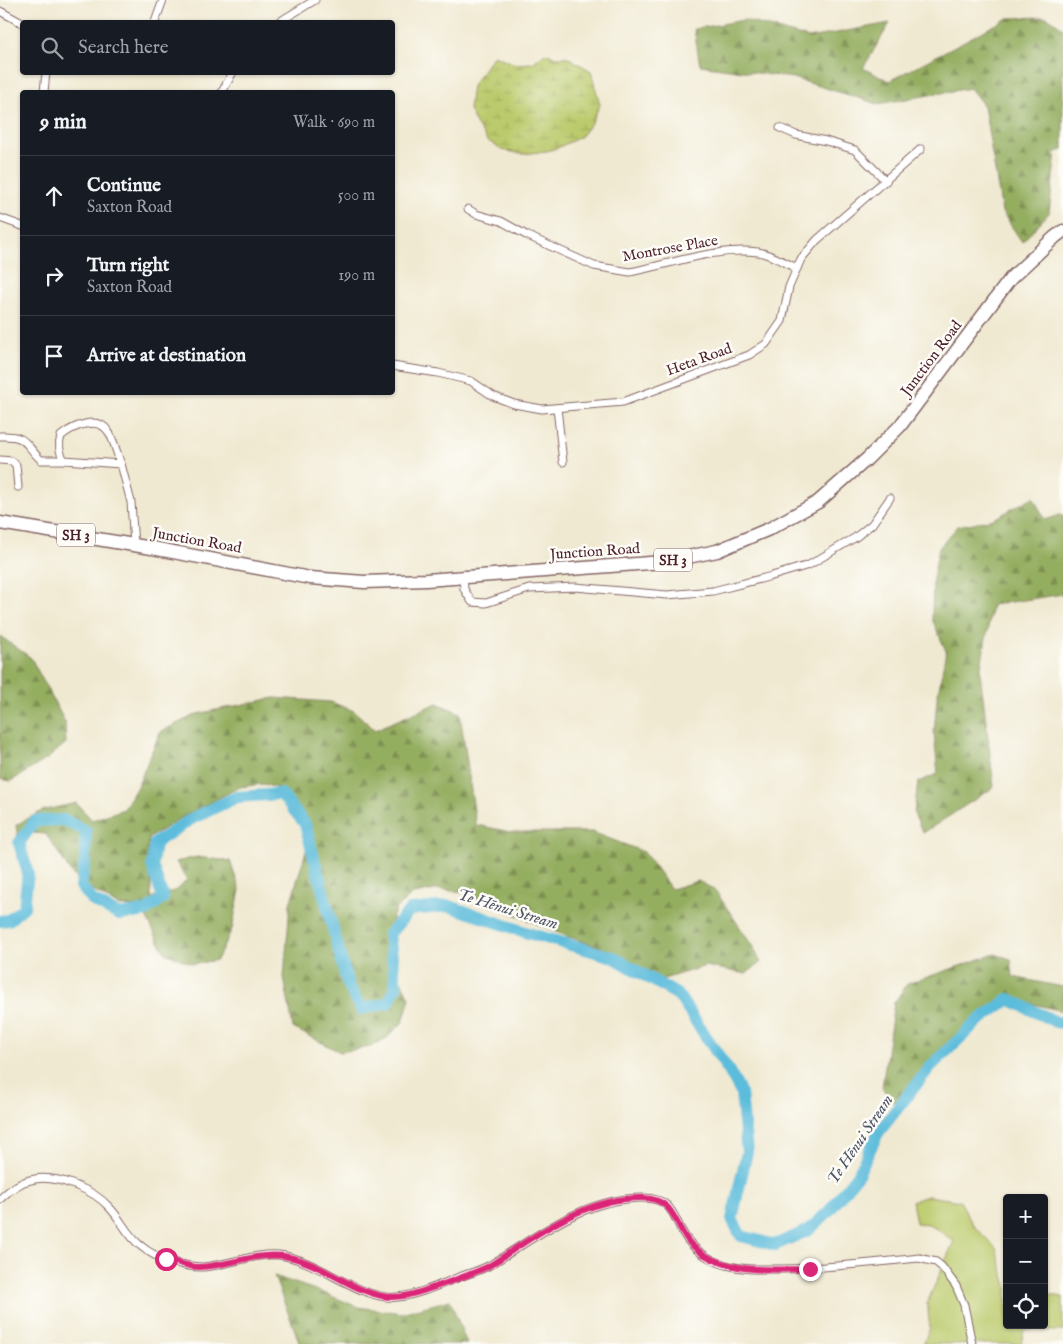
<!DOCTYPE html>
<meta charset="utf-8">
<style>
body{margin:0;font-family:"IM FELL English",serif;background:#242831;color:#f1f3f6}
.controls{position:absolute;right:15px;bottom:15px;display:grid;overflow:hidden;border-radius:5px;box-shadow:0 1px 4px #0004}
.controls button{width:45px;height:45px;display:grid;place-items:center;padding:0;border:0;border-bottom:1px solid #363941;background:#171b24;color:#f1f3f6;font:25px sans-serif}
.stop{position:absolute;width:15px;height:15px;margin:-11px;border:4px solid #db2777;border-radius:50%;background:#fff}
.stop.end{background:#db2777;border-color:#fff;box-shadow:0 1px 5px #0008}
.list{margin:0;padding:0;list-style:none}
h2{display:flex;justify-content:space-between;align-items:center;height:65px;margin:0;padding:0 20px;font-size:21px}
h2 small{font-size:16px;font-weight:400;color:#9ea1a6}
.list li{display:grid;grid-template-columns:32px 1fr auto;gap:15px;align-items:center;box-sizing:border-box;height:80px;padding:0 20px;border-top:1px solid #363941}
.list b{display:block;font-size:19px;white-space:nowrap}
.list p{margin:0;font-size:16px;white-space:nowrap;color:#9ea1a6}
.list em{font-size:16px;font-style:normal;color:#9ea1a6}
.icon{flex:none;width:28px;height:28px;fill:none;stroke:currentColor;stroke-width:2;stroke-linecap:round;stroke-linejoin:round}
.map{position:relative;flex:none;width:1063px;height:1344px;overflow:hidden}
.search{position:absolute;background:#171b24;box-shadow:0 1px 4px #0004;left:20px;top:20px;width:375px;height:55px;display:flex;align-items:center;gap:12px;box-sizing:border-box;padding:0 18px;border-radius:5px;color:#9ea1a6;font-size:19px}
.panel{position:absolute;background:#171b24;box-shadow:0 1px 4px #0004;left:20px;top:90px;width:375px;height:305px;border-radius:5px}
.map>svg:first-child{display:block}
.grass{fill:#bbca6c;stroke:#82744c}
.forest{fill:url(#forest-firs);stroke:#6f6646}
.wetland{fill:url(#wetland-marsh);stroke:#82744c}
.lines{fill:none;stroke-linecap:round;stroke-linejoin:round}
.river{stroke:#5cbcdb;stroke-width:12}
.minor-casing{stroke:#846665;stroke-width:9}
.trunk-casing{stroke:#846665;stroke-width:15}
.minor{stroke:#fff;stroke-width:7}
.trunk{stroke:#fff;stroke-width:12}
.route{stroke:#db2777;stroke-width:6}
.labels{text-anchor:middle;stroke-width:5;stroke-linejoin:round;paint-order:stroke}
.shield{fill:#fdfcf7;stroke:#806168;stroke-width:1}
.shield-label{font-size:14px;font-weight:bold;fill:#4a1f2b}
.street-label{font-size:15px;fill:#4a1f2b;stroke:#fdfcf7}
.water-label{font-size:16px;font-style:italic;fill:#505669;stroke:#fdfcf7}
</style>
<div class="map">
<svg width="1063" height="1344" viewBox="0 0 1063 1344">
<defs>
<pattern id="forest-firs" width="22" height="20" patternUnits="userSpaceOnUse" patternTransform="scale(1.25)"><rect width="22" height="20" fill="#94ae60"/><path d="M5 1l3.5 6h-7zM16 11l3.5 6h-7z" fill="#7b8d4f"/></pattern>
<pattern id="wetland-marsh" width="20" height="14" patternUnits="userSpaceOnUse" patternTransform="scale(1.25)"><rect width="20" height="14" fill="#bbca6c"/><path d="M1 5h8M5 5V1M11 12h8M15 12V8" fill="none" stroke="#a2ad5e"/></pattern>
</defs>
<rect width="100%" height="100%" fill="#fdfcf7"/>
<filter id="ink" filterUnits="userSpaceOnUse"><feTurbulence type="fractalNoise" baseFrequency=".02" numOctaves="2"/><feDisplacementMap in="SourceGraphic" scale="10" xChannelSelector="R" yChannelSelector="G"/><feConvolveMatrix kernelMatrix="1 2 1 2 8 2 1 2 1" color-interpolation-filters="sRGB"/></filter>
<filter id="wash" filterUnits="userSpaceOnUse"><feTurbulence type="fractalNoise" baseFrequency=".0096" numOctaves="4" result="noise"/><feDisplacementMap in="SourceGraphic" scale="20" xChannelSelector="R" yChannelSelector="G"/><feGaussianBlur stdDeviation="1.12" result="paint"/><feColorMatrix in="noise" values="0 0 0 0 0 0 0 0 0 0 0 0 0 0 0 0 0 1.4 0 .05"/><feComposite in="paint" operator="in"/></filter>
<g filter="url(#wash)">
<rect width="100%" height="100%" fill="#f0e9d1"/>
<!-- grass -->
<path class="grass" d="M928 1196 960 1201 973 1225 996 1248 1007 1286V1325H1044V1294L1063 1297V1331L1024 1330 1021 1344H923L930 1328 927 1303 954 1241 929 1224 916 1223 912 1201Z"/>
<!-- forest -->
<g class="forest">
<path d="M1047 17 1063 28V150L1056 152 1049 213 1022 242 1002 212 984 106 970 88 878 104 793 78 700 65 694 29 744 20 809 38 890 23 863 68 889 81 1008 18Z"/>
<path d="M1033 497 1045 520 1063 514V594L992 605 980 672 994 787 923 833 914 814 918 782 938 774 934 733 937 699 946 651 932 619 933 578 939 548 958 526 994 519Z"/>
<path d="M0 636 31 658 65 722 66 743 47 759 11 781 0 779Z"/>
<path d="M274 698 331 702 354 711 375 730 437 703 460 713 476 825 511 832H592L644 852 671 889 698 881 715 890 751 944 761 962 746 974 706 966 660 980 611 951 566 936 464 893 440 889 413 894 396 908 388 930 391 963 410 998 403 1022 387 1038 370 1047 340 1052 293 1028 284 977 290 904 309 841 299 811 285 790 263 784 240 787 179 819 149 838 147 851 151 874V898L177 890 187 880 176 862 197 857 230 861 240 890 232 929 217 960 193 964 165 953 141 907 119 906 95 892 72 874 46 834 31 833 20 850 16 825 42 811 76 803 92 820 124 809 139 783 160 732 197 714Z"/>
<path d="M995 954 1011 959 1013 977 1063 987V1011L1029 1003 994 1008 981 1013 895 1104 882 1088 894 1003 907 984Z"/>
<path d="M274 1276 324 1293 358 1307 401 1313 450 1300 467 1344H300Z"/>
</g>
<!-- wetland -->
<path class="wetland" d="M545 53 556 57H567L591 71 600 105 591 123 580 137 557 148 547 151 523 154 502 150 487 140 476 124 469 109 472 86 494 55 515 64 533 63Z"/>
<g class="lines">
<!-- river -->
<path class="river" d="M0 921 9 920 24 907 28 873 19 843 35 821 64 820 86 831 85 861 81 886 93 901 119 915 146 911 163 898 152 865 155 843 193 818 237 797 281 794 305 824 348 985 361 1009 388 1003 396 987 389 934 410 910 449 906 528 933 613 957 678 995 729 1071 741 1093 747 1152 732 1219 741 1236 775 1245 809 1230 829 1211 858 1174 878 1133 930 1067 978 1021 1009 999 1056 1022 1063 1023"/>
</g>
</g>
<g filter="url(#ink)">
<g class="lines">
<defs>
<g id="minor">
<path d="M0 11 22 23"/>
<path d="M155 22 163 0"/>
<path d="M279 22 315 0"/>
<path d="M44 92 46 72"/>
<path d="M222 92 233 72"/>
<path d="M780 128 796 135 826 141 855 150 886 181"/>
<path d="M468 209 476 214 501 221 526 235 594 266 630 272C672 264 715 247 758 252 771 254 785 263 797 268"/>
<path d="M0 218 22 226"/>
<path d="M392 366 438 373 471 381 493 396 514 404 542 409 623 402 749 355 766 344 782 321 789 287 801 259 817 240 921 149"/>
<path d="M557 408 563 462"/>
<path d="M0 436C28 435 24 444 41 460H64L121 464 131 502 134 545"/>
<path d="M0 460 12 461 16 465 18 487"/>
<path d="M64 460C59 452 58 445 61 436 72 427 97 415 108 431 114 439 117 455 121 464"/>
<path d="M463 577 464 589 472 602 486 603 529 589 575 587 667 595 713 591 772 576 809 565 856 537 872 524 890 498"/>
<path d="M0 1199C10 1189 21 1181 35 1179 57 1175 94 1190 109 1207 121 1219 127 1236 141 1246 156 1259 184 1267 203 1267 229 1265 254 1253 279 1255 318 1259 362 1302 398 1297 421 1294 441 1284 462 1276 471 1273 481 1270 490 1265 538 1236 584 1198 643 1198 679 1198 672 1225 691 1244 699 1253 714 1262 726 1265 743 1270 763 1269 782 1269 828 1268 873 1263 919 1258L936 1262 942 1267 956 1286 964 1305 972 1344"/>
</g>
<path id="trunk" d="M0 523 152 548 310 578 364 582 426 580 663 562 717 551 769 529 818 502 867 459 900 426 1011 278 1055 237 1063 231"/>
</defs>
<!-- minor casing -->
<use href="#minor" class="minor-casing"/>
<!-- trunk casing -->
<use href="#trunk" class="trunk-casing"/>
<!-- minor -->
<use href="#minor" class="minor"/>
<!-- trunk -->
<use href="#trunk" class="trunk"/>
</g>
</g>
<g class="lines" filter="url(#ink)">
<!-- route -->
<path class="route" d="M166 1259C177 1262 188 1267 199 1267 230 1266 258 1251 289 1257 322 1264 349 1289 382 1296 395 1299 411 1295 423 1291 444 1284 467 1276 487 1267 498 1261 508 1253 519 1246 556 1222 597 1197 643 1198 675 1199 673 1222 689 1242 692 1246 699 1251 703 1254 735 1274 774 1269 810 1269"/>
</g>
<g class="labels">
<!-- shield labels -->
<g class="shield">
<rect x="57" y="523.5" width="38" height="23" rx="4"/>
<rect x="654" y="548.5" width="38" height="23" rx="4"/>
</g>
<g class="shield-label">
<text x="76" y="540">SH 3</text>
<text x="673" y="565">SH 3</text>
</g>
<!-- street labels -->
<g class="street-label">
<text transform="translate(670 248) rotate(-10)" y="5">Montrose Place</text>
<text transform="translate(931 358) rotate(-53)" y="5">Junction Road</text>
<text transform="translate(699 359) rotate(-20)" y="5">Heta Road</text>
<text transform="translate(197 540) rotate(10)" y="5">Junction Road</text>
<text transform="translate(595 551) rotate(-4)" y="5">Junction Road</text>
</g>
<!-- water labels -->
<g class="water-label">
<text transform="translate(508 908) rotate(17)" y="6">Te Hēnui Stream</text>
<text transform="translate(859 1139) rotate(-56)" y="6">Te Hēnui Stream</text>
</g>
</g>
</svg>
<div class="controls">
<button>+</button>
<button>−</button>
<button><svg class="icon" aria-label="locate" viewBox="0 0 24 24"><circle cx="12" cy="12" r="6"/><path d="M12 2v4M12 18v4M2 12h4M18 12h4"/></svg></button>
</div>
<div class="stop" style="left:166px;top:1259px"></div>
<div class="stop end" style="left:810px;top:1269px"></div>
<div class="search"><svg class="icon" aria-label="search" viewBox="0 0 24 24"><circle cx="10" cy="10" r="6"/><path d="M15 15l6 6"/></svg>Search here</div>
<section class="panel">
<h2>9 min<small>Walk · 690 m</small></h2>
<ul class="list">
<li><svg class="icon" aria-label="ahead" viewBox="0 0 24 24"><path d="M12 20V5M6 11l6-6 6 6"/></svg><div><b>Continue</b><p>Saxton Road</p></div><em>500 m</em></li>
<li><svg class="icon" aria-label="right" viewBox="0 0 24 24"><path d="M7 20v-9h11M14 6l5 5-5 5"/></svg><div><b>Turn right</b><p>Saxton Road</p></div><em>190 m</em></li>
<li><svg class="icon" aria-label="arrive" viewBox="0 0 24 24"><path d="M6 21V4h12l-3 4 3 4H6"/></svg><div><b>Arrive at destination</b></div></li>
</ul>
</section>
</div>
